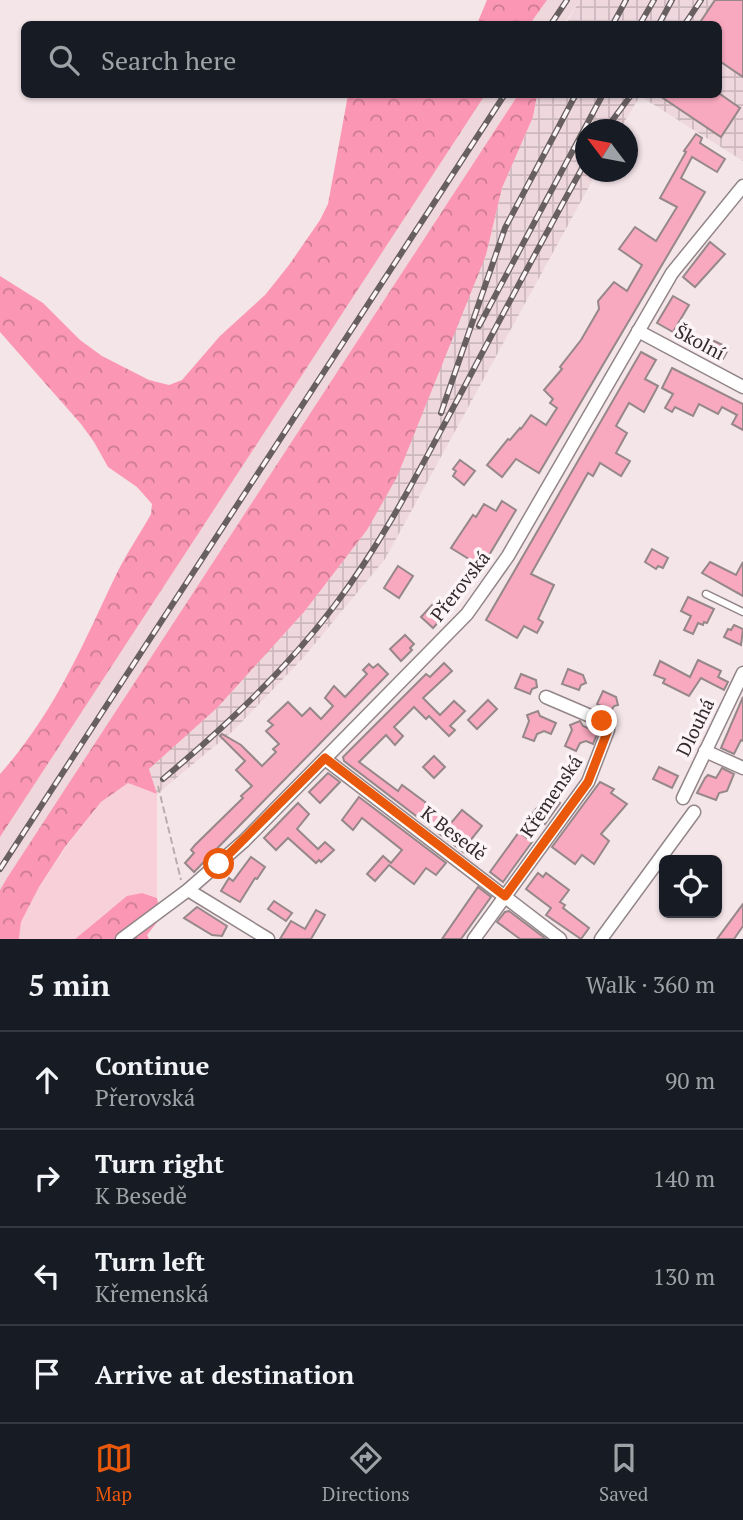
<!DOCTYPE html>
<meta charset="utf-8">
<style>
body{margin:0;font-family:"PT Serif",serif;background:#20242c;color:#f1f3f6}
.controls{position:absolute;right:21px;bottom:21px;display:grid;overflow:hidden;border-radius:10px;box-shadow:0 2px 5px #0004}
.controls button{width:63px;height:63px;display:grid;place-items:center;padding:0;border:0;border-bottom:2px solid #363941;background:#171b24;color:#f1f3f6;font:35px sans-serif}
.compass{position:absolute;left:575px;top:119px;width:63px;height:63px;border-radius:50%;background:#171b24;box-shadow:0 2px 5px #0004;rotate:302deg}
.stop{position:absolute;width:21px;height:21px;margin:-16px;border:5px solid #ea580c;border-radius:50%;background:#fff}
.stop.end{background:#ea580c;border-color:#fff;box-shadow:0 2px 7px #0008}
.list{margin:0;padding:0;list-style:none}
h2{display:flex;justify-content:space-between;align-items:center;height:91px;margin:0;padding:0 28px;font-size:30px}
h2 small{font-size:23px;font-weight:400;color:#9ea1a6}
.list li{display:grid;grid-template-columns:46px 1fr auto;gap:21px;align-items:center;box-sizing:border-box;height:98px;padding:0 28px;border-top:2px solid #363941}
.list b{display:block;font-size:26px;white-space:nowrap}
.list p{margin:0;font-size:23px;white-space:nowrap;color:#9ea1a6}
.list em{font-size:23px;font-style:normal;color:#9ea1a6}
.icon{flex:none;width:38px;height:38px;fill:none;stroke:currentColor;stroke-width:2;stroke-linecap:round;stroke-linejoin:round}
.map{position:relative;flex:none;width:743px;height:939px;overflow:hidden}
.search{position:absolute;background:#171b24;box-shadow:0 2px 5px #0004;left:21px;right:21px;top:21px;height:77px;display:flex;align-items:center;gap:18px;box-sizing:border-box;padding:0 24px;border-radius:10px;color:#9ea1a6;font-size:26px}
.sheet{height:483px;background:#171b24}
nav{display:flex;justify-content:space-around;align-items:center;box-sizing:border-box;height:98px;border-top:2px solid #363941;background:#171b24;font-size:19px;color:#9ea1a6}
nav a{display:grid;justify-items:center;gap:4px}
nav .on{color:#ea580c}
.map>svg:first-child{display:block}
.built{fill:#eed7dd}
.industrial{fill:url(#industrial-grid)}
.green{fill:#f8d0da}
.forest{fill:url(#forest-crowns)}
.building{fill:#f9a9bf;stroke:#95878a;stroke-width:2}
.lines{fill:none;stroke-linecap:round;stroke-linejoin:round}
.service-casing{stroke:#938689;stroke-width:9}
.minor-casing{stroke:#938689;stroke-width:15}
.path{stroke:#b9adb0;stroke-width:2;stroke-dasharray:7 3.5;stroke-linecap:butt}
.service{stroke:#fff;stroke-width:6}
.minor{stroke:#fff;stroke-width:12}
.rail-casing{stroke:#685f61;stroke-width:6}
.rail{stroke:#fdf4f7;stroke-width:3.5;stroke-dasharray:10;stroke-linecap:butt}
.route{stroke:#ea580c;stroke-width:9}
.labels{text-anchor:middle;stroke-width:7;stroke-linejoin:round;paint-order:stroke}
.street-label{font-size:19px;fill:#302a2b;stroke:#fdf4f7}
</style>
<div class="map">
<svg width="743" height="939" viewBox="0 0 743 939">
<defs>
<pattern id="industrial-grid" width="8" height="8" patternUnits="userSpaceOnUse" patternTransform="scale(1.75)"><rect width="8" height="8" fill="#eed7dd"/><path d="M0 4h8M4 0v8" fill="none" stroke="#ccb9be"/></pattern>
<pattern id="forest-crowns" width="20" height="18" patternUnits="userSpaceOnUse" patternTransform="scale(1.75)"><rect width="20" height="18" fill="#fb97b4"/><path d="M2 6a3 3 0 1 1 6 0M12 15a3 3 0 1 1 6 0" fill="none" stroke="#cc7b93"/></pattern>
</defs>
<rect width="100%" height="100%" fill="#f4e5e9"/>
<!-- built -->
<g class="built">
<path d="M547 0H580L564 24H530Z"/>
<path d="M485 95H518L0 890V837Z"/>
</g>
<!-- industrial -->
<path class="industrial" d="M580 0H743V161L640 96 620 129 586 130V172H597L385 559 303 658 234 730 157 794 149 769 217 708 304 612 367 530 486 255 502 188 533 117 537 95 718 94V24H566Z"/>
<!-- green -->
<path class="green" d="M128 783 157 794V898L142 893 108 911 75 939H19L21 922 39 887 66 847 101 802Z"/>
<!-- forest -->
<g class="forest">
<path d="M487 0H547L530 24H477Z"/>
<path d="M348 95H485L0 837V774C55 712 81 648 116 575 126 554 140 534 151 514L152 504 137 487 108 467 94 442 81 424 0 332V276L43 303 80 340 102 356 149 380 169 385 182 380 220 336 265 295 289 265 320 220 328 204Z"/>
<path d="M518 95H537L533 117 502 188 486 255 397 477 367 530 304 612 217 708 149 769 157 794 128 783 101 802 65 847 39 887 21 922 19 939H0V890L7 878Z"/>
<path d="M142 893 157 898 161 917 147 935 149 939H75L127 896Z"/>
</g>
<!-- building -->
<g class="building">
<path d="M715 0H743V77L718 60V24H699Z"/>
<path d="M657 94H720L740 108 721 137Z"/>
<path d="M696 134 702 138 700 143 725 159 717 172 692 157 681 178 705 192 558 441 539 473 516 459 502 477 487 465 508 439 510 440 520 428 521 429 531 415 546 425 557 408 550 403 553 399 544 390 562 369 560 367 581 340 599 309 598 301 614 282 627 291 642 265 619 249 635 227 656 241 677 207 660 198 686 152 684 151Z"/>
<path d="M710 242 725 254 695 287 683 277Z"/>
<path d="M673 296 689 305 673 332 657 323Z"/>
<path d="M712 340 729 348 723 359 707 350Z"/>
<path d="M641 352 656 360 645 379 658 386 644 412 629 403 616 426 627 433 616 453 630 461 621 476 600 463 593 476 588 473 531 574 554 585 538 619 543 622 537 633 524 626 517 638 486 620Z"/>
<path d="M672 368 743 404V430L732 424 737 415 722 407 718 414 699 404 693 416 675 407 672 412 665 408 673 394 662 388Z"/>
<path d="M460 460 475 471 464 485 453 476 456 471 453 469Z"/>
<path d="M502 501 516 510 482 567 451 548 473 515 476 517 484 504 496 511Z"/>
<path d="M652 549 668 558 663 568 658 566 656 569 645 562Z"/>
<path d="M710 562 736 575 743 562V596L702 573Z"/>
<path d="M398 566 413 576 399 598 384 588Z"/>
<path d="M688 597 714 609 707 623 704 622 703 625 698 623 693 634 684 630 691 616 681 611Z"/>
<path d="M432 605 444 616 433 628 421 617Z"/>
<path d="M734 625 743 629 741 645 724 637 728 629 731 630Z"/>
<path d="M405 635 414 644 410 648 412 650 401 661 390 649Z"/>
<path d="M698 660 721 671 718 677 728 682 724 690 701 678 689 696 663 683 665 679 654 675 660 661 690 677Z"/>
<path d="M444 663 452 671 423 698 440 715 454 701 465 711 450 726 455 730 449 736 429 716 426 719 414 707 394 727 403 736 395 745 386 735 359 762 398 791 402 785 452 822 462 810 482 826 469 842 477 848 470 857 344 761 343 757 426 674 430 677Z"/>
<path d="M369 664 373 668 378 664 388 674 194 872 185 863 194 853 191 850 195 845 243 798 241 796 252 786 236 770 245 761 220 736 222 734 241 745 262 766 276 752 273 749 279 744 266 731 273 725 268 721 288 702 302 716 310 708 321 719 333 706 325 698 334 686 345 697 367 674 363 670Z"/>
<path d="M568 669 583 675 586 683 581 685 579 690 562 684Z"/>
<path d="M521 674 536 680 537 687 532 689 530 694 515 688Z"/>
<path d="M603 691 616 697 618 705 614 706 611 711 597 704Z"/>
<path d="M743 697V741L741 740 734 754 721 748Z"/>
<path d="M488 700 497 709 477 729 468 720Z"/>
<path d="M538 711 540 716 556 723 551 734 544 731 537 734 534 741 523 737 529 721 527 715Z"/>
<path d="M580 721 583 726 598 732 593 744 586 741 580 743 576 751 565 746 572 730 570 725Z"/>
<path d="M434 756 445 767 434 778 423 767Z"/>
<path d="M659 767 678 776 672 788 653 779Z"/>
<path d="M722 768 734 774 727 791 719 793 716 800 697 793 705 778 708 775 716 778Z"/>
<path d="M328 773 340 782 320 803 309 792Z"/>
<path d="M600 782 614 789 611 793 627 804 601 834 609 841 594 864 582 855 575 864 552 847Z"/>
<path d="M548 794 560 803 545 824 532 814Z"/>
<path d="M359 797 446 863 436 875 426 868 414 884 389 865 375 881 367 874 383 856 391 863 402 850 362 818 353 830 342 820Z"/>
<path d="M298 803 309 814 297 829 318 849 325 842 334 850 321 862 319 860 316 863 288 838 276 850 264 838Z"/>
<path d="M519 832 532 842 503 882 490 872Z"/>
<path d="M251 857 265 867 257 879 255 878 240 902 221 891 229 878 233 881Z"/>
<path d="M538 873 543 877 546 873 569 890 560 902 565 905 563 908 589 928 581 939 546 915 551 908 526 889Z"/>
<path d="M478 887 491 897 461 939H442Z"/>
<path d="M274 901 292 913 286 921 268 909Z"/>
<path d="M743 904V926L734 939H717Z"/>
<path d="M197 907 227 926 222 936 212 935 184 918Z"/>
<path d="M316 910 325 915 311 939H280L291 921 305 929Z"/>
<path d="M509 911 546 939H520L497 922 505 912Z"/>
</g>
<g class="lines">
<defs>
<path id="service" d="M706 594 743 612"/>
<g id="minor">
<path d="M638 331 743 387"/>
<path d="M705 751 743 768"/>
<path d="M325 759 560 939"/>
<path d="M683 798 743 673"/>
<path d="M188 890 268 939"/>
<path d="M122 939 188 890 244 841 467 614 508 556 672 273 743 186"/>
<path d="M474 939 588 782 608 730V725L602 721 546 697"/>
<path d="M601 939 694 812"/>
</g>
</defs>
<!-- service casing -->
<use href="#service" class="service-casing"/>
<!-- minor casing -->
<use href="#minor" class="minor-casing"/>
<!-- path -->
<path class="path" d="M158 786 181 880"/>
<!-- service -->
<use href="#service" class="service"/>
<!-- minor -->
<use href="#minor" class="minor"/>
<defs>
<g id="rail">
<path d="M551 24 567 0"/>
<path d="M613 24 626 0"/>
<path d="M640 24 654 0"/>
<path d="M659 24 672 0"/>
<path d="M685 24 701 0"/>
<path d="M605 130 632 94"/>
<path d="M479 326 603 94"/>
<path d="M441 413 505 228 576 94"/>
<path d="M163 779C226 726 285 671 335 605 384 540 421 467 460 395 501 317 543 239 586 161"/>
<path d="M0 869 505 94"/>
</g>
</defs>
<!-- rail casing -->
<use href="#rail" class="rail-casing"/>
<!-- rail -->
<use href="#rail" class="rail"/>
</g>
<g class="lines">
<!-- route -->
<path class="route" d="M219 864 325 758 505 896 588 782 608 730V725L602 721"/>
</g>
<g class="labels">
<!-- street labels -->
<g class="street-label">
<text transform="translate(700 342) rotate(28)" y="7">Školní</text>
<text transform="translate(460 586) rotate(-52)" y="7">Přerovská</text>
<text transform="translate(695 727) rotate(-64)" y="7">Dlouhá</text>
<text transform="translate(551 796) rotate(-56)" y="7">Křemenská</text>
<text transform="translate(454 833) rotate(37)" y="7">K Besedě</text>
</g>
</g>
</svg>
<div class="controls">
<button><svg class="icon" aria-label="locate" viewBox="0 0 24 24"><circle cx="12" cy="12" r="6"/><path d="M12 2v4M12 18v4M2 12h4M18 12h4"/></svg></button>
</div>
<svg class="compass" viewBox="-18 -18 36 36"><path d="M0-13l5 13h-10z" fill="#e53935"/><path d="M0 13l5-13h-10z" fill="#9ea1a6"/></svg>
<div class="stop" style="left:219px;top:864px"></div>
<div class="stop end" style="left:602px;top:721px"></div>
<div class="search"><svg class="icon" aria-label="search" viewBox="0 0 24 24"><circle cx="10" cy="10" r="6"/><path d="M15 15l6 6"/></svg>Search here</div>
</div>
<section class="sheet">
<h2>5 min<small>Walk · 360 m</small></h2>
<ul class="list">
<li><svg class="icon" aria-label="ahead" viewBox="0 0 24 24"><path d="M12 20V5M6 11l6-6 6 6"/></svg><div><b>Continue</b><p>Přerovská</p></div><em>90 m</em></li>
<li><svg class="icon" aria-label="right" viewBox="0 0 24 24"><path d="M7 20v-9h11M14 6l5 5-5 5"/></svg><div><b>Turn right</b><p>K Besedě</p></div><em>140 m</em></li>
<li><svg class="icon" aria-label="left" viewBox="0 0 24 24"><path d="M17 20v-9H6M10 6l-5 5 5 5"/></svg><div><b>Turn left</b><p>Křemenská</p></div><em>130 m</em></li>
<li><svg class="icon" aria-label="arrive" viewBox="0 0 24 24"><path d="M6 21V4h12l-3 4 3 4H6"/></svg><div><b>Arrive at destination</b></div></li>
</ul>
</section>
<nav>
<a class="on"><svg class="icon" aria-label="map" viewBox="0 0 24 24"><path d="M3 6l6-2 6 2 6-2v14l-6 2-6-2-6 2zM9 4v14M15 6v14"/></svg>Map</a>
<a><svg class="icon" aria-label="directions" viewBox="0 0 24 24"><path d="M12 3l9 9-9 9-9-9zM9 14v-3h6M13 9l2 2-2 2"/></svg>Directions</a>
<a><svg class="icon" aria-label="saved" viewBox="0 0 24 24"><path d="M7 4h10v16l-5-4-5 4z"/></svg>Saved</a>
</nav>
